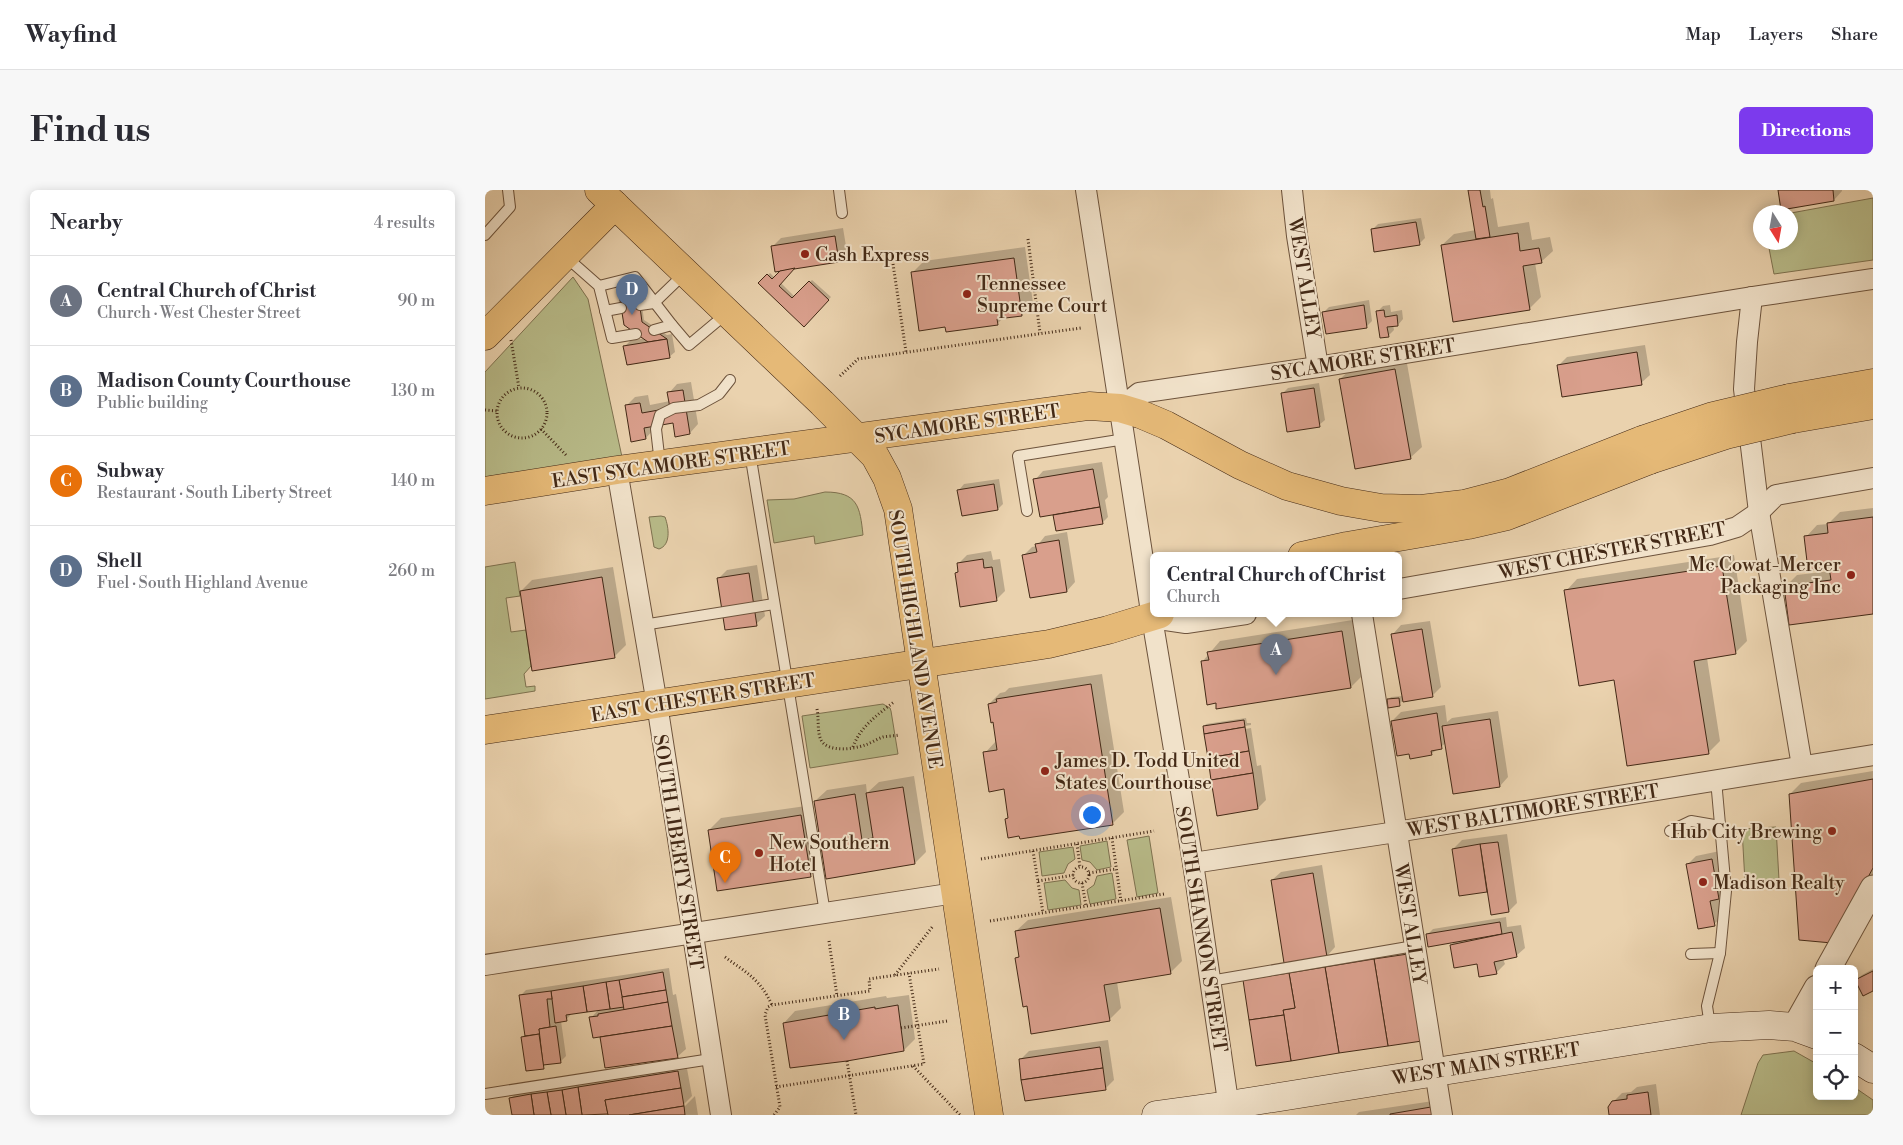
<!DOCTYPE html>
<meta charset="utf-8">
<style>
body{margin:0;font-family:"Libre Bodoni",serif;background:#f7f7f7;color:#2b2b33}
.controls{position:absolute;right:15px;bottom:15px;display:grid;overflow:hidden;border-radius:8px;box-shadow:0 2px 12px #0003}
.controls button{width:45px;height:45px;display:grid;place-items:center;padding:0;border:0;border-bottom:1px solid #e1e1e2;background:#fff;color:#2b2b33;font:25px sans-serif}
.compass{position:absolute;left:1268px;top:15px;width:45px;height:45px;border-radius:50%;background:#fff;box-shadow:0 2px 12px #0003;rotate:169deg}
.you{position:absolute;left:606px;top:624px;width:18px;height:18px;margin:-12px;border:4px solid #fff;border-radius:50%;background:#1a73e8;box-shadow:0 0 0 8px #1a73e833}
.badge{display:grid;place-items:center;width:32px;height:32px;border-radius:50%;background:#7c3aed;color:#fff;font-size:16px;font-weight:700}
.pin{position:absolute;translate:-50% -41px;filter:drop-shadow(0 1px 2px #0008)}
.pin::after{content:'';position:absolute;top:26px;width:18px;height:15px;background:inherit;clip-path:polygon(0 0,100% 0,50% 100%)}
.popup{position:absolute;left:665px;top:362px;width:252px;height:65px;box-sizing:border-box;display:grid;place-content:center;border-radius:8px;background:#fff;filter:drop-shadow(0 1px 4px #0005);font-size:16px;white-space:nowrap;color:#7c7c81}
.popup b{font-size:19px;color:#2b2b33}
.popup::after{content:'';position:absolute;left:50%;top:100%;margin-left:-10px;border:10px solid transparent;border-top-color:#fff}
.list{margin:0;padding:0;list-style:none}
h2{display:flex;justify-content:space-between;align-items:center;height:65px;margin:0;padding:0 20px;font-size:21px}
h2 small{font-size:16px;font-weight:400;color:#7c7c81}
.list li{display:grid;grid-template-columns:32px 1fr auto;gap:15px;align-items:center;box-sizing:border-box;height:90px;padding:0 20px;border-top:1px solid #e1e1e2}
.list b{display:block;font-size:19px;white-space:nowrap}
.list p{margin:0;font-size:16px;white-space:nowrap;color:#7c7c81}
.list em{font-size:16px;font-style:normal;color:#7c7c81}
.icon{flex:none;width:28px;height:28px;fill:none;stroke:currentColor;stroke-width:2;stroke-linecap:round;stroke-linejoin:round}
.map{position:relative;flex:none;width:1388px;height:925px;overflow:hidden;border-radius:8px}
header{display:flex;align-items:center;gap:30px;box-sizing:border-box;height:70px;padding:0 25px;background:#fff;border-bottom:1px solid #e1e1e2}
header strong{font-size:24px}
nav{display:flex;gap:28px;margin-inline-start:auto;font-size:18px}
.intro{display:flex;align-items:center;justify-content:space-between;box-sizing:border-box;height:120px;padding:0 30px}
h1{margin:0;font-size:35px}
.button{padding:12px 22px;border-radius:8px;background:#7c3aed;color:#fff;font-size:18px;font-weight:700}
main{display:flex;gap:30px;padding:0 30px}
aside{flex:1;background:#fff;border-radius:8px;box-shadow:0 2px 12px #0003}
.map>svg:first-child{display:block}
.green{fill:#b8bb89;stroke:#7e7250}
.shadow{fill:#0003}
.building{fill:#d99f8c;stroke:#432916}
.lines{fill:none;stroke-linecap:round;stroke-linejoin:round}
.service-casing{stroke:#6d533c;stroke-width:12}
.minor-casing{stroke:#6d533c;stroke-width:22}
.tertiary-casing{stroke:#6d533c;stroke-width:27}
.secondary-casing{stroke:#432916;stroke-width:29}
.primary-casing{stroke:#432916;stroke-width:29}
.trunk-casing{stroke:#432916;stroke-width:29}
.path{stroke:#432916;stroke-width:3;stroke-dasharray:1 2.5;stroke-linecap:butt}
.service{stroke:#f1e2ca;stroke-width:10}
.minor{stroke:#f1e2ca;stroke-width:20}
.tertiary{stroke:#f1e2ca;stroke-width:25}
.secondary{stroke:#f1e2ca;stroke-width:28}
.primary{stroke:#e5b977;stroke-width:28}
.trunk{stroke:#e5b977;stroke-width:28}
.trunk-bridge-casing{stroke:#432916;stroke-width:29;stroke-linecap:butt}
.trunk-bridge{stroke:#e5b977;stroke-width:28}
.poi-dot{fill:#8f2418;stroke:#f1e2ca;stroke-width:2}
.labels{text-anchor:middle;stroke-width:4;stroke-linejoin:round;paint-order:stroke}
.poi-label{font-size:19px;fill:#432916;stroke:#f1e2ca;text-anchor:start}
.street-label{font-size:19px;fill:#432916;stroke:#f1e2ca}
</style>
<header>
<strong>Wayfind</strong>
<nav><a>Map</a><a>Layers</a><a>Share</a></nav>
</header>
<div class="intro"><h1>Find us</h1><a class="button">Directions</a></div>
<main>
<aside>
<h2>Nearby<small>4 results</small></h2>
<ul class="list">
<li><span class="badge" style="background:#6b7280">A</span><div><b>Central Church of Christ</b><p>Church · West Chester Street</p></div><em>90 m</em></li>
<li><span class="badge" style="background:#5c6f8a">B</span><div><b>Madison County Courthouse</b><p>Public building</p></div><em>130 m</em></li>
<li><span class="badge" style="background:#e8710a">C</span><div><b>Subway</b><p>Restaurant · South Liberty Street</p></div><em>140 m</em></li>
<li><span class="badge" style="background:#5c6f8a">D</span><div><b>Shell</b><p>Fuel · South Highland Avenue</p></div><em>260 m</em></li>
</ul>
</aside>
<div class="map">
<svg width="1388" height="925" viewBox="0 0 1388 925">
<rect width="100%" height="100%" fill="#ead2ae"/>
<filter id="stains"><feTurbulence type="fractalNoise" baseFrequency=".004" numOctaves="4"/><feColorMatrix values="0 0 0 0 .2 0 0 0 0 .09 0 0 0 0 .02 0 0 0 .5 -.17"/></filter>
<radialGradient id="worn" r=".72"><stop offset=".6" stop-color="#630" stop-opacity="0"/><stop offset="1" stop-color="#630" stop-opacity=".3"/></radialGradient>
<!-- green -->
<g class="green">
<path d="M1388 8V70L1289 84 1283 53 1306 52V23Z"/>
<path d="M88 87 103 109 137 267 0 287V182Z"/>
<path d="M340 302C373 302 375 317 378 345L330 354 329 346 289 353 282 310 309 309Z"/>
<path d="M176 326 180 327C184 338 186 355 174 359L169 357 164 327Z"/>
<path d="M30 372 35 406 21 408 26 442 41 440 46 476 39 484 41 497 50 496V501L0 509V377Z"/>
<path d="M398 514 405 518 406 521 413 564 325 578 317 526Z"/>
<path d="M1291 637 1294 690 1260 692 1257 639Z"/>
<path d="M664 646 673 703 652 707 642 650Z"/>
<path d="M622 651 626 677 612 680 605 672 597 670 595 656Z"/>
<path d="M588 657 590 669 583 674 579 683 557 686 554 662Z"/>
<path d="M627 683 631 709 605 714 602 700 609 695 612 686Z"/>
<path d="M580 690 587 698 594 700 596 715 563 720 559 693Z"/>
<path d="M1309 861 1332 874V906H1369V897L1388 910V925H1256L1273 873 1278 865Z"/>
</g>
<!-- shadow -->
<g class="shadow">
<path d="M984 0H1005L1006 9 1008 8 1013 37 1044 32 1047 50 1065 47 1068 61 1056 72 1050 73 1056 107 1044 119 957 55 969 44 991 40Z"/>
<path d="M1294 0H1357V1L1349 10Z"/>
<path d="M936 28 940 48 934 54 887 40 893 34Z"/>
<path d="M358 38 362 62 353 71 309 77 295 92 310 107 327 90 346 107 319 135 275 93 285 83 290 88 298 79 287 57 296 48Z"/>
<path d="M540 57 548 113 537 125 519 127 513 133 427 83 439 71Z"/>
<path d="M154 93 159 130 182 145 187 144 190 162 184 167 140 156 145 151 160 148 134 99 136 96Z"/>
<path d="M884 110 887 131 882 136 839 122 844 117Z"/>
<path d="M905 115 906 122 917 120 918 129 913 135H908L909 140 903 146 892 122 898 116Z"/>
<path d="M1160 155 1165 185 1156 193 1074 175 1082 167Z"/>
<path d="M921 168 937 257 925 268 855 189 867 178Z"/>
<path d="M206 192 213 234 205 243 191 245 189 232 169 235V239L161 248 141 216 150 207 163 205 165 215 185 211 184 203 192 194Z"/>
<path d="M834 193 840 230 834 235 797 204 803 198Z"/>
<path d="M617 272 623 307 620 310 623 327 617 333 569 325 572 323 550 290 558 281Z"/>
<path d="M514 289 518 314 513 319 474 300 479 294Z"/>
<path d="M1388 318V423L1300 397 1312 385 1346 381 1345 376 1321 347 1332 335 1343 334 1355 322Z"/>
<path d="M582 342 590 392 582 401 546 407 539 365 547 357 552 356 560 346Z"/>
<path d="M506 361 508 370 515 369 520 401 512 409 471 383 474 380 473 374 482 365Z"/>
<path d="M1249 365 1262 451 1250 463 1222 468 1235 551 1223 563 1130 489 1081 401 1092 389Z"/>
<path d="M272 375 280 426 271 434 234 388 242 380Z"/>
<path d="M128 377 141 455 129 467 36 401 47 390Z"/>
<path d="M868 430 877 486 866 497 717 472 735 451Z"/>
<path d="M945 431 956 497 948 505 917 511 914 515 903 510 906 507 918 506 908 444 916 435Z"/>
<path d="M617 484 639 622 627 634 535 644 522 629 524 626 520 598 500 563 511 551 509 531 504 514 515 503 520 502 524 498Z"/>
<path d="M960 515 962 532 967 528 1013 521 1023 587 1015 596 969 603 961 553 946 564 907 531 916 522Z"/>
<path d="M761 528 762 533H766V535L725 542V545L766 538 772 576 776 575 781 610 773 618 719 537 721 534Z"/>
<path d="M1388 581V686L1315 749 1305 604 1316 593Z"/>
<path d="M429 586 441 662 430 673 342 687 330 611 342 600 381 594 382 603 394 592Z"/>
<path d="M328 615 337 675 325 686 224 640 236 628Z"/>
<path d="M1022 644 1032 713 1024 721 1003 701 975 705 968 659 977 650Z"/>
<path d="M1235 661 1242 700 1234 707 1238 726 1229 734 1203 674 1211 666Z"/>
<path d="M837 675 850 757 842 766 787 690 796 682Z"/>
<path d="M686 707 697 771 685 783 632 792 636 818 624 830 543 815 532 768 535 765 531 741 543 730Z"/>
<path d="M1021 727 1022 737 1036 735 1040 758 1031 766 1018 769 1020 774 1011 783 966 755 970 751 942 745 948 739Z"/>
<path d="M931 756 945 841 759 791 768 782Z"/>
<path d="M184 778 188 805 191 804 201 859 192 867 121 877 118 845 106 828 114 819 87 823 81 830 76 831 81 866 76 871 62 873 58 877 38 847 41 844 36 805 41 800Z"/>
<path d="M1388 779V799L1372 790 1377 785Z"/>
<path d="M424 805 430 849 419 860 299 833 310 821 401 806 402 808Z"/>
<path d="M623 850 629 890 621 898 535 870 544 861Z"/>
<path d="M201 873 207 906 193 920 195 921 210 906 213 925H28L26 908 31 903Z"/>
<path d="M1171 894 1175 925H1126L1128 912 1137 903 1146 902 1152 897Z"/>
<path d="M955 910 957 925H871L874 922Z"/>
</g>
<!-- building -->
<g class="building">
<path d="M983 0H995L998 17 1000 16 1005 47 991 49Z"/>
<path d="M1293 0H1348L1349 11 1296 20Z"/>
<path d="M931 32 935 55 889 62 886 39Z"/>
<path d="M1033 43 1035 61 1054 58 1057 73 1038 76 1045 120 968 132 956 55Z"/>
<path d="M350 46 354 72 290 82 286 56Z"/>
<path d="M529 68 537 126 512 129 513 135 461 142 460 137 434 141 426 82Z"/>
<path d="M310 78 294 96 307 108 324 91 344 110 319 137 273 93 282 84 287 89 295 81Z"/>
<path d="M152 95 157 132 182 149 163 152 139 135 133 98Z"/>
<path d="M879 115 882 138 841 144 837 122Z"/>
<path d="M899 120 900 127 912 125 913 136 902 137 904 147 895 148 891 121Z"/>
<path d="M182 149 185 168 142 175 138 156Z"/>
<path d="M1152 162 1157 195 1077 207 1072 175Z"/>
<path d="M910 179 926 269 870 279 854 189Z"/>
<path d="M829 198 835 237 802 242 796 203Z"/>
<path d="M198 200 205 244 190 247 188 233 159 238 161 249 146 252 140 215 155 213 157 223 185 218 182 202Z"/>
<path d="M608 279 615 317 555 327 548 289Z"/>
<path d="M509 294 513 320 477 326 472 300Z"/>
<path d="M615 317 618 334 571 341 568 325Z"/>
<path d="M1388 327V424L1304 435 1299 396 1346 390 1344 377 1323 380 1319 346 1343 343 1342 333Z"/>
<path d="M574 350 582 402 545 408 537 365 552 362 550 354Z"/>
<path d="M498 369 499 378 507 377 512 411 475 417 470 383 473 382 472 373Z"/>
<path d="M1237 376 1251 464 1209 471 1224 564 1142 576 1129 490 1094 496 1079 400Z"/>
<path d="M264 383 272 436 240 440 232 388Z"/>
<path d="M117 387 130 468 47 481 35 401Z"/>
<path d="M937 439 948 507 918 512 906 444Z"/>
<path d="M857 441 866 498 731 519V513L722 515 716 471 724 470 722 462Z"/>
<path d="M606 494 628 635 535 649 534 646 523 648 520 629 523 628 519 599 504 602 498 562 512 560 508 532 506 533 503 514 512 512 511 509Z"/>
<path d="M914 508 915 516 903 518 902 509Z"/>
<path d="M952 523 957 559 946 561 947 565 925 569 924 564 912 566 906 531Z"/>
<path d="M1005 529 1015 597 968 604 957 536Z"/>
<path d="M759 530 760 537 719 544 718 536Z"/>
<path d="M760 537 764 561 723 568 719 544Z"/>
<path d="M764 561 768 583 726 590 723 568Z"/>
<path d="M768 583 773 619 732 626 726 590Z"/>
<path d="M1388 589V678L1347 753 1314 750 1304 604Z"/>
<path d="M418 597 430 674 341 689 329 611 370 604 377 650 388 648 381 603Z"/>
<path d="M316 625 326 687 232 701 223 640Z"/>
<path d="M1013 652 1024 722 1006 725 995 654Z"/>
<path d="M995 654 1002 702 974 706 967 659Z"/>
<path d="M1227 669 1234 709 1225 711 1230 736 1213 739 1201 674Z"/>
<path d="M828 683 842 767 799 773 786 690Z"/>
<path d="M675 718 686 784 619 795 625 831 546 844 542 816 538 817 530 768 534 767 530 741Z"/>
<path d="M1015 732 1017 744 943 757 941 744Z"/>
<path d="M1027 742 1032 767 1009 772 1012 784 994 787 992 774 969 778 965 755Z"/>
<path d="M923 764 937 851 903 856 889 769Z"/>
<path d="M889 769 903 856 854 863 840 777Z"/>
<path d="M840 777 854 863 806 871 798 820 810 818 804 783Z"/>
<path d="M1388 781V801L1378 806 1370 790Z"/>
<path d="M178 782 181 800 137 807 134 790Z"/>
<path d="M804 783 810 818 798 820 799 825 764 830 758 790Z"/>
<path d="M134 790 139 817 125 819 121 792Z"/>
<path d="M121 792 125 819 102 822 98 796Z"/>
<path d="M98 796 102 822 81 825 82 831 70 833 66 801Z"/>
<path d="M181 800 183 812 139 820 137 807Z"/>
<path d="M66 801 67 809H62L65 837 54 839 55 844 40 846 34 805Z"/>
<path d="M183 812 187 836 108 848 104 827 113 826V824Z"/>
<path d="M413 815 419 861 362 871 305 878 298 833 390 817V819Z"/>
<path d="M799 825 806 871 771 876 764 830Z"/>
<path d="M71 836 76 873 58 875 54 839Z"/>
<path d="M187 836 193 868 120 878 115 847Z"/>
<path d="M54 844 59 879 41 881 36 847Z"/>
<path d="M615 857 618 878 536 890 534 869Z"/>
<path d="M618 878 621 900 540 911 536 890Z"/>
<path d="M193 881 196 898 120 910 123 924 97 925 93 897Z"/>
<path d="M93 897 97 925H81L77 900Z"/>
<path d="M196 898 199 916 144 925H123L120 910Z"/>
<path d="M77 900 81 925H66L62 902Z"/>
<path d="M62 902 66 925H49L46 904Z"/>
<path d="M1163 902 1166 925H1124L1123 917 1127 911 1142 909V905Z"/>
<path d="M46 904 49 925H27L24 908Z"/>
<path d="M199 916 200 925H144Z"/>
<path d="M946 917 947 925H905V924Z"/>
</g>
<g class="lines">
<defs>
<g id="service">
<path d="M354 0 357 23"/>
<path d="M0 45 25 17 23 0"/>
<path d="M80 66 114 96 127 148 151 144"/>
<path d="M114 96 150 87 187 135"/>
<path d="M155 115 169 113 199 84"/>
<path d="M120 121 136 118"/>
<path d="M169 140 187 135 204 155 241 124"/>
<path d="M265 263 340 723"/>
<path d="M175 274 171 239 175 225 189 218 214 215 234 204 245 190"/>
<path d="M542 321 533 266 640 249"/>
<path d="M158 435 289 414"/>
<path d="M1185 641 1206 631 1235 636"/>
<path d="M1206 764 1235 763"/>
<path d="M725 791 929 756"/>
<path d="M1225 836 1222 816 1235 763 1241 701 1231 590"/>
<path d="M0 904 226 869"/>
</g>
<g id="minor">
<path d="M601 0 667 428 708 673 745 925"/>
<path d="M807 0 812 46 833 177"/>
<path d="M1267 107 1262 152 1259 199 1274 322 1317 576"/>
<path d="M635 218 654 203 833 177 1267 107 1388 89"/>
<path d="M132 280 172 514 236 925"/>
<path d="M914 399 1225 345 1252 337 1274 322 1291 305 1388 288"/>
<path d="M877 424 957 925"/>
<path d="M667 428 701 433 761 424"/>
<path d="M708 673 911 642 1388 565"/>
<path d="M0 775 470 703"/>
</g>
<g id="tertiary">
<path d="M1343 779 1388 698"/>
<path d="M1310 837 1332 798"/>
</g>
<g id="secondary">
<path d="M1369 867 1388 879"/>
<path d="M671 925 744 915 1226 838 1284 835 1310 837 1332 845"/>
</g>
<path id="primary" d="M436 473 504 925"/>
<g id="trunk">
<path d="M114 0 337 213 390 266 402 288 413 319 436 473"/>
<path d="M0 146 130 15"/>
<path d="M1304 208 1388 193"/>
<path d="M1308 229 1388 215"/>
<path d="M0 301 132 280 604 216 635 218 655 224 681 235 755 275 802 296 856 311 896 318 936 319 979 314 1025 302 1157 250"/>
<path d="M817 366 862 356 983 335 1022 326 1165 270"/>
<path d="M0 540 564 454 623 440 675 424"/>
</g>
</defs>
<!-- service casing -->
<use href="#service" class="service-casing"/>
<!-- minor casing -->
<use href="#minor" class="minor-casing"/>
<!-- tertiary casing -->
<use href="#tertiary" class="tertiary-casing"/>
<!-- secondary casing -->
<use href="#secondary" class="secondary-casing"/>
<!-- primary casing -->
<use href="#primary" class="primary-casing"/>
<!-- trunk casing -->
<use href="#trunk" class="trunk-casing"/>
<!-- path -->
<g class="path">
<path d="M543 49 555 143"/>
<path d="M407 67 421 162"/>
<path d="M26 150 34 198"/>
<path d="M355 186 373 169 596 138"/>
<circle cx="37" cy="223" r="25"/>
<path d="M0 220 12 221"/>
<path d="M56 239 82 266"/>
<path d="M332 519C334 528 332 542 336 550 343 563 369 559 380 555 386 553 392 549 398 547 403 546 409 546 414 545"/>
<path d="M368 557C375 537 392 525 409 512"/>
<path d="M627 648 636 711"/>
<path d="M592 654 595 677"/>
<path d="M548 661 558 723"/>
<path d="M496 669 669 641"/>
<circle cx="596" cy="685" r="8"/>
<path d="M604 683 631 679"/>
<path d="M553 691 589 685"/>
<path d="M597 693 601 716"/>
<path d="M505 731 679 704"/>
<path d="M344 751 352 806"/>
<path d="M240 767C262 783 275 789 287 815"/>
<path d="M410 785 448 736"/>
<path d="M416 838 462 831"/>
<path d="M362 871 371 925"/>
<path d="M428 876 475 925"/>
<path d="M291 897 439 874 424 783"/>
<path d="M289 925 295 917 280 825 283 817 287 815 385 801 384 789 454 779"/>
</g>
<!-- service -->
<use href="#service" class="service"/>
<!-- minor -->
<use href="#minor" class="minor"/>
<!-- tertiary -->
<use href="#tertiary" class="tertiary"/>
<!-- secondary -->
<use href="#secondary" class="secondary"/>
<!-- primary -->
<use href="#primary" class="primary"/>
<!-- trunk -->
<use href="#trunk" class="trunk"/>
<defs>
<g id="trunk-bridge">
<path d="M1157 250 1228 226 1304 208"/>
<path d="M1165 270 1241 245 1308 229"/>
</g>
</defs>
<!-- trunk-bridge casing -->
<use href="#trunk-bridge" class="trunk-bridge-casing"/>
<!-- trunk-bridge -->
<use href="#trunk-bridge" class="trunk-bridge"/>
</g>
<!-- markers -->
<g class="poi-dot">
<circle cx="320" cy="64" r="5"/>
<circle cx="482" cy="104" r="5"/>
<circle cx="1366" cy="385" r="5"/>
<circle cx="560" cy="581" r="5"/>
<circle cx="1347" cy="641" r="5"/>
<circle cx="274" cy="663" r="5"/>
<circle cx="1218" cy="692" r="5"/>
</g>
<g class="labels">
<!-- poi labels -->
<g class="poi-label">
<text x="330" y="71">Cash Express</text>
<text x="492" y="100">Tennessee<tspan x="492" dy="22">Supreme Court</tspan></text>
<text x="1356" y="381" text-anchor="end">Mc Cowat-Mercer<tspan x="1356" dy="22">Packaging Inc</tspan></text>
<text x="570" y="577">James D. Todd United<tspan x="570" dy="22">States Courthouse</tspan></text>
<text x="1337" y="648" text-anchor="end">Hub City Brewing</text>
<text x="284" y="659">New Southern<tspan x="284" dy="22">Hotel</tspan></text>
<text x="1228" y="699">Madison Realty</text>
</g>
<!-- street labels -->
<g class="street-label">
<text transform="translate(820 88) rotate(81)" y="7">WEST ALLEY</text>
<text transform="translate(878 169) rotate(-9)" y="7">SYCAMORE STREET</text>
<text transform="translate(482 233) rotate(-8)" y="7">SYCAMORE STREET</text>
<text transform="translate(186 274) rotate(-8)" y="7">EAST SYCAMORE STREET</text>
<text transform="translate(1127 360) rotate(-11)" y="7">WEST CHESTER STREET</text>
<text transform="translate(431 449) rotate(81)" y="7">SOUTH HIGHLAND AVENUE</text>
<text transform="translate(218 507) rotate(-9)" y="7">EAST CHESTER STREET</text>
<text transform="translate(1048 620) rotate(-9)" y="7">WEST BALTIMORE STREET</text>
<text transform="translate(194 662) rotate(81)" y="7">SOUTH LIBERTY STREET</text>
<text transform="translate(926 734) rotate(81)" y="7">WEST ALLEY</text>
<text transform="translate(717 739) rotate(81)" y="7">SOUTH SHANNON STREET</text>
<text transform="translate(1001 873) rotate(-9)" y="7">WEST MAIN STREET</text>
</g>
</g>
<rect width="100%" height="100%" filter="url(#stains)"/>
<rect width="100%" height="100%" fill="url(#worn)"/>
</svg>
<div class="controls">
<button>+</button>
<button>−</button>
<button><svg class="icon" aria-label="locate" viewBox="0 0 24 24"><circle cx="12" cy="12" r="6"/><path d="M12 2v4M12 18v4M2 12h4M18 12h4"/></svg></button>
</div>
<svg class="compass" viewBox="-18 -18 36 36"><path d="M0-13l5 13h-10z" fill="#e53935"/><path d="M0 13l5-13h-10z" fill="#7c7c81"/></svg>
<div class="you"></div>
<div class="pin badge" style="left:791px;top:485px;background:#6b7280">A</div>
<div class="popup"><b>Central Church of Christ</b>Church</div>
<div class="pin badge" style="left:359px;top:850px;background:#5c6f8a">B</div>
<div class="pin badge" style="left:240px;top:693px;background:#e8710a">C</div>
<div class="pin badge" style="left:147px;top:125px;background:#5c6f8a">D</div>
</div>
</main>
